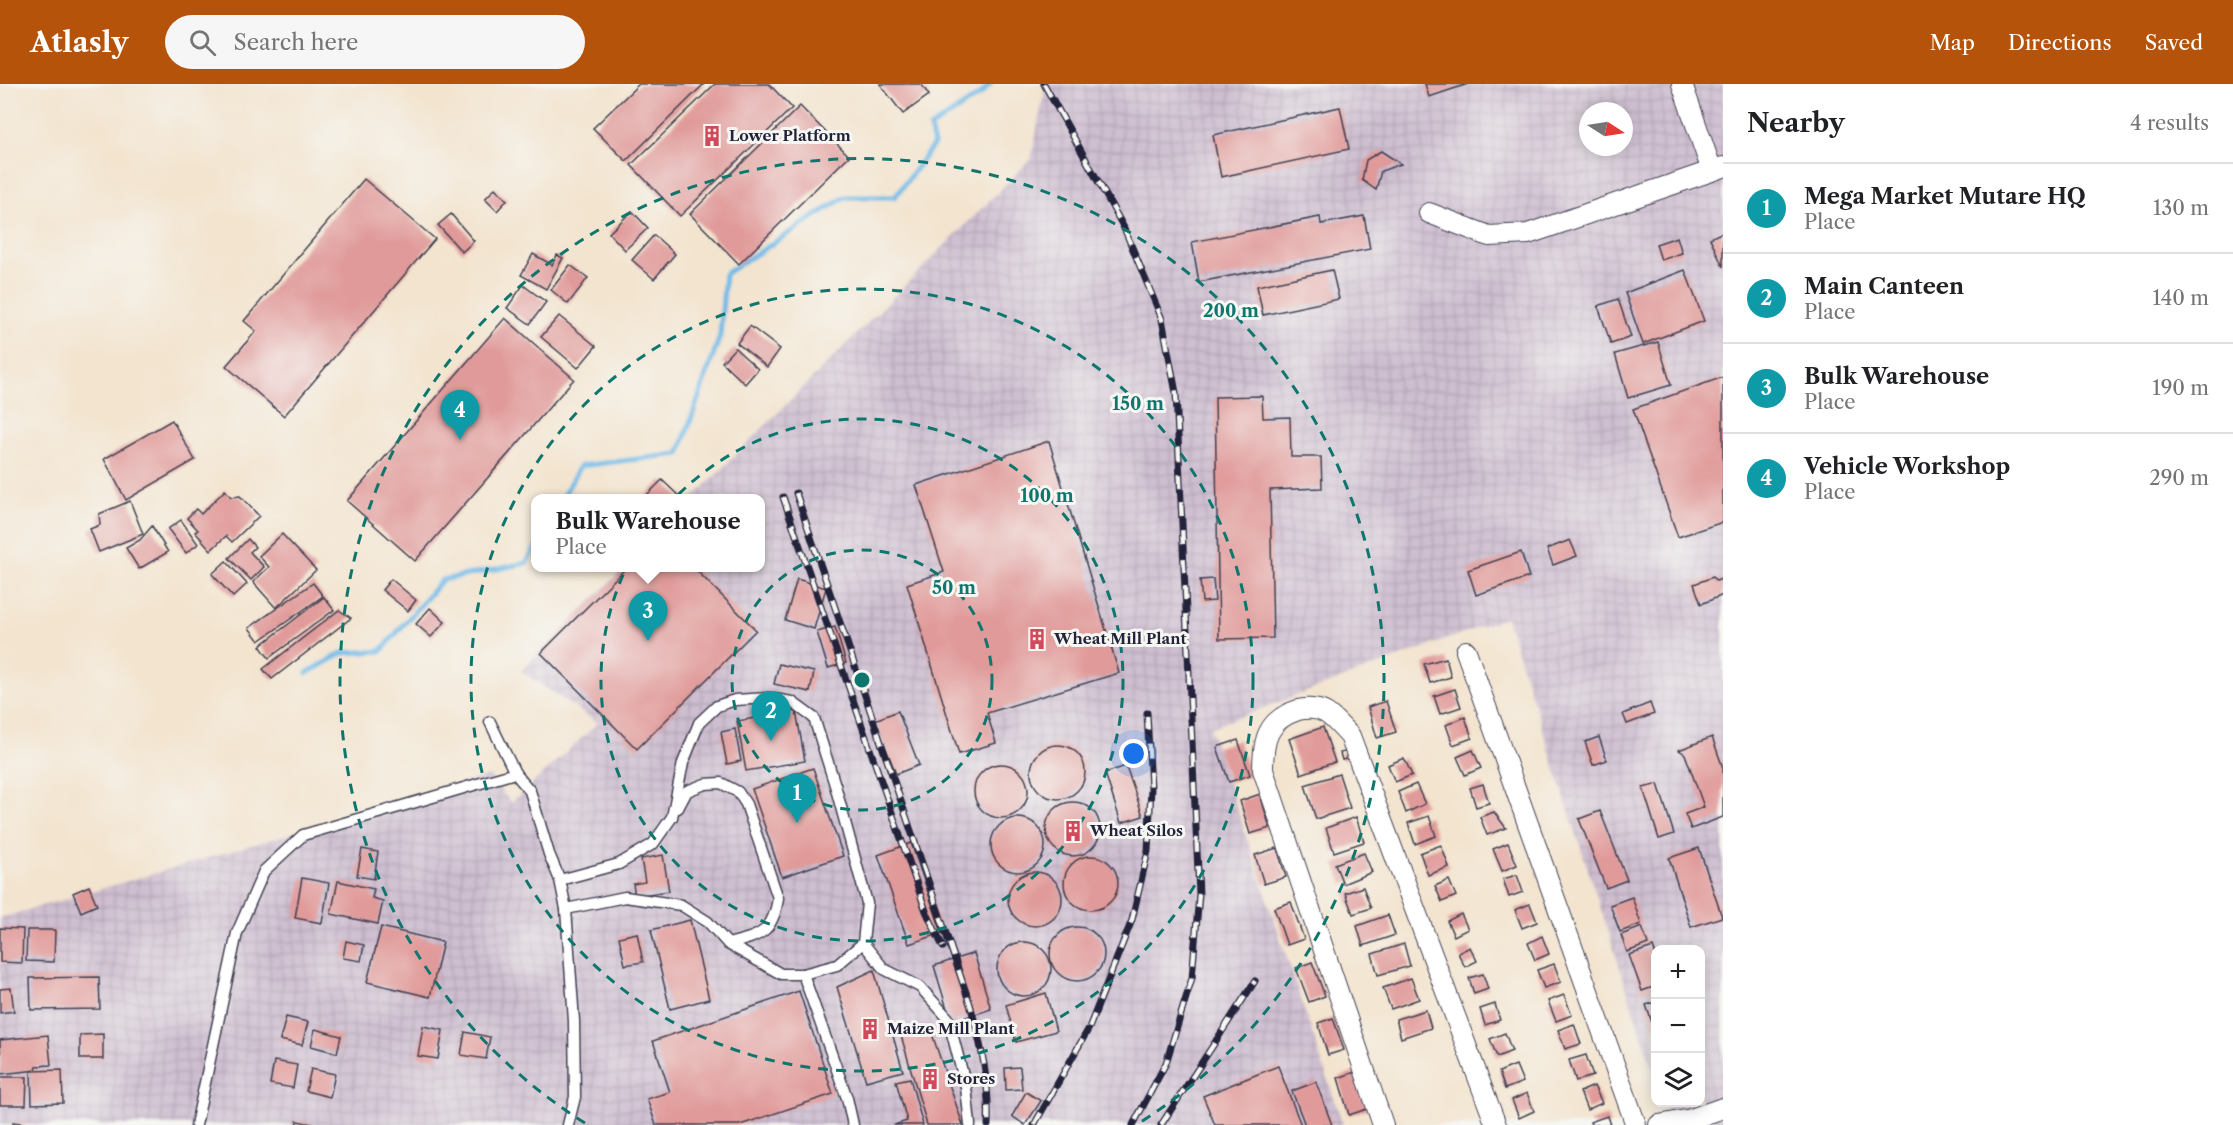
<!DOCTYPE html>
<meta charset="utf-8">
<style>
body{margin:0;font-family:"Libre Caslon Text",serif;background:#f6f6f6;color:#202124}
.controls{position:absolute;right:18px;bottom:18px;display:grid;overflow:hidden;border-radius:12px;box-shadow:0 3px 15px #0003}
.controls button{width:54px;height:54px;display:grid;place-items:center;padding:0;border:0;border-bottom:2px solid #e0e0e0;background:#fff;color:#202124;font:30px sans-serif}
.compass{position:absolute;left:1579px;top:18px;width:54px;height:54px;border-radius:50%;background:#fff;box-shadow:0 3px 15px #0003;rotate:102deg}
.you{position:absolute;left:1134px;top:670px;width:21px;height:21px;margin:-15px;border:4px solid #fff;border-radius:50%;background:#1a73e8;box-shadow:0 0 0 9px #1a73e833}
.badge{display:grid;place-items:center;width:39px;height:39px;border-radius:50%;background:#b45309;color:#fff;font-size:20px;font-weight:700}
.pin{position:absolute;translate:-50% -50px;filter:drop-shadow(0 2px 3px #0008)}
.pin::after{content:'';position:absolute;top:32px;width:21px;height:18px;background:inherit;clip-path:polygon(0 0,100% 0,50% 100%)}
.popup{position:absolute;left:531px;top:410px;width:234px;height:78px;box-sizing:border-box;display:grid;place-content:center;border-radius:12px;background:#fff;filter:drop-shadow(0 2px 4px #0005);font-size:20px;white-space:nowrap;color:#757577}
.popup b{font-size:22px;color:#202124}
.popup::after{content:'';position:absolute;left:50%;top:100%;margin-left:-12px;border:12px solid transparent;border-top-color:#fff}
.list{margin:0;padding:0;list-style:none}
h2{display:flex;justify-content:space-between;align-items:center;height:78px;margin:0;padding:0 24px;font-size:26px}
h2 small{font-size:20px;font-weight:400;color:#757577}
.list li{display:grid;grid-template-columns:39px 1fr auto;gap:18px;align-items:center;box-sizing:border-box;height:90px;padding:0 24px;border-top:2px solid #e0e0e0}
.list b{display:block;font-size:22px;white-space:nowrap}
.list p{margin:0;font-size:20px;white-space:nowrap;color:#757577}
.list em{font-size:20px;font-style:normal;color:#757577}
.icon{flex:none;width:33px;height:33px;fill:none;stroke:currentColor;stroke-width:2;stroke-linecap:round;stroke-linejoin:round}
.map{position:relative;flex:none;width:1723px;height:1041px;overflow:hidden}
header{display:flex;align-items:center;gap:36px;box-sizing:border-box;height:84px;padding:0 30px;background:#b45309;color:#fff}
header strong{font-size:28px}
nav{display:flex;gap:33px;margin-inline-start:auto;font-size:21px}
.search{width:420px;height:54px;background:#f6f6f6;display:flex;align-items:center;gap:15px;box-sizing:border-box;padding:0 21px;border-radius:33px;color:#757577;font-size:22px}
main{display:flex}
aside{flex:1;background:#fff}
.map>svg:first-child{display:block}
.industrial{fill:url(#industrial-grid);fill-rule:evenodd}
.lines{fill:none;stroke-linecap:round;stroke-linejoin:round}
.stream{stroke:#6ebae7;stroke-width:5}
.building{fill:#e09a99}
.service-casing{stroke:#413f51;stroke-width:13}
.minor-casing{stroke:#413f51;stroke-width:22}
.service{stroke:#fff;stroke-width:10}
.minor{stroke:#fff;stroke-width:20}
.rail-casing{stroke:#22223b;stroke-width:7}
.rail{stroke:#f6f6f2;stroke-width:4.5;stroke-dasharray:14;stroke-linecap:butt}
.ring{fill:none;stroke:#0f766e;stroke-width:3;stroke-dasharray:10 8}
.labels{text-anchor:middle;stroke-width:6;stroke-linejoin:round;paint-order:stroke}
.poi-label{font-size:15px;font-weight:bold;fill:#22223b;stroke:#f6f6f2;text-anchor:start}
.centre{fill:#0f766e;stroke:#f6f6f2;stroke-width:3}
.ring-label{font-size:18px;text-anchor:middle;font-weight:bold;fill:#0f766e;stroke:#f6f6f2;stroke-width:6;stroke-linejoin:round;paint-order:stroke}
</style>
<header>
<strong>Atlasly</strong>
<div class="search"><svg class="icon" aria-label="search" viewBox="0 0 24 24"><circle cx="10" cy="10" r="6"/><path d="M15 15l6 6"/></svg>Search here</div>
<nav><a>Map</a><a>Directions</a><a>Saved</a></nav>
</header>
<main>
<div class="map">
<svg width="1723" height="1041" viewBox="0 0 1723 1041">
<defs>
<pattern id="industrial-grid" width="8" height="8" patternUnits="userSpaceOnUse" patternTransform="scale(1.5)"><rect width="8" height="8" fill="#cebed0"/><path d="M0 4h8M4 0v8" fill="none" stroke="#b1a3b4"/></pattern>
</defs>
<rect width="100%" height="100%" fill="#f6f6f2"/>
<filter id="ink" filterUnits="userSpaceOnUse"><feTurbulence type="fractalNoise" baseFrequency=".0167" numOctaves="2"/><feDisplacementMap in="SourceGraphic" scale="12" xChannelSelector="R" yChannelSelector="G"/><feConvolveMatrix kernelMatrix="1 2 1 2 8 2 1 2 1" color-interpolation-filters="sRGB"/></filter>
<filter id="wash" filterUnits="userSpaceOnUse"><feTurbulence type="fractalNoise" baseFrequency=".008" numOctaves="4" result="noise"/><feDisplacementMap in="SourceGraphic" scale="24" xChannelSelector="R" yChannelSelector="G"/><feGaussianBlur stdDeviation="1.35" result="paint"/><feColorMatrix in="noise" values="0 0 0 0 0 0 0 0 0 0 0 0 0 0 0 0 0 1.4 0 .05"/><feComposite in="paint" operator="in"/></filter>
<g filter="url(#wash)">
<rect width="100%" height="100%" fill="#f3e4cf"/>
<!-- industrial -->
<path class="industrial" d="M1046 0H1723V1041H1672L1664 1019 1700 1018V866H1656L1655 992 1506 533 1210 644 1343 1041H0V834L490 692 511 719 598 639 521 587 624 484H760V414H693L1031 75ZM1588 27H1624V63H1588Z"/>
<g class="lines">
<!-- stream -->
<g class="stream">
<path d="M562 414 580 382 679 370 720 252 725 190 845 113H895L934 60 930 44 981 10 990 0"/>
<path d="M307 589 342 569 381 567 442 496 526 479 536 463"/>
</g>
</g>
<g id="blocks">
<!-- building -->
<g class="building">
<path d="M639 0H704L626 77 593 44Z"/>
<path d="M715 0H769L792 24 680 132 631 81Z"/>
<path d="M880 0H921L929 11 903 30Z"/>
<path d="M1425 0H1468L1429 13Z"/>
<path d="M800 22 849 72 739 180 690 130Z"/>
<path d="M1340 23 1349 65 1221 93 1213 51Z"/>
<path d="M1381 67 1401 80 1381 87 1376 106 1362 96 1366 76Z"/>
<path d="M364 95 435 155 284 332 226 282 256 247 244 237Z"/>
<path d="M495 104 507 116 497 127 485 115Z"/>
<path d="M632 127 648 144 625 166 609 149Z"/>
<path d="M451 130 474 157 462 168 438 141Z"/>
<path d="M1364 132 1370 165 1199 198 1192 158 1320 133 1321 140Z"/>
<path d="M1723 148V183L1710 154Z"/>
<path d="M654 151 675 170 654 195 632 176Z"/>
<path d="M1677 153 1682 169 1661 176 1656 160Z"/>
<path d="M533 170 552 181 557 171 563 174 546 205 521 191Z"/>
<path d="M570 181 588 194 568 220 551 206Z"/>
<path d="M1332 186 1339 215 1263 231 1257 202Z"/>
<path d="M1685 186 1704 237 1643 260 1625 209Z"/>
<path d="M523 201 546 218 530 240 507 224Z"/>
<path d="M1618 215 1631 253 1611 260 1598 222Z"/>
<path d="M559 232 596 262 578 284 541 253Z"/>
<path d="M505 234 574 295 415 477 347 417Z"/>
<path d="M750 242 780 265 767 283 737 259Z"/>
<path d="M1658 258 1671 301 1628 314 1615 270Z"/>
<path d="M735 264 758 285 745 300 722 278Z"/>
<path d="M1723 293V438L1678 453 1633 325Z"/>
<path d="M1262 312 1263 334 1290 333 1291 373H1321L1322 404 1270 406 1273 554 1219 555 1215 313Z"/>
<path d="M172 336 195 376 126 416 104 375Z"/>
<path d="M1049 357 1119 589 987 629 996 659 959 670 907 500 944 488 916 401Z"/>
<path d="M662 396 681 414H644Z"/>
<path d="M225 406 231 413 240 412 259 432 232 458 226 452 211 466 195 448 198 446 187 434 196 425 201 430Z"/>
<path d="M130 417 143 450 99 468 90 445 100 441 99 430Z"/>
<path d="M181 436 198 460 186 469 168 445Z"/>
<path d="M152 442 168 468 139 485 126 464 140 456Z"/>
<path d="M282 450 316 486 276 524 253 498 269 483 259 472Z"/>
<path d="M248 455 255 463 250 468 264 483 251 496 229 474Z"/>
<path d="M1570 456 1577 472 1553 481 1547 465Z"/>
<path d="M1521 468 1529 493 1476 511 1468 486Z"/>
<path d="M226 477 247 500 233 513 212 490Z"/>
<path d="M626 484H694L756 546 637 665 541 569Z"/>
<path d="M1713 493 1716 497 1721 495 1723 511 1701 520 1694 500Z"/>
<path d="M391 495 416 516 408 527 382 506Z"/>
<path d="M797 495 826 504 814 545 785 536Z"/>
<path d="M1213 495 1215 517 1202 518 1200 496Z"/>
<path d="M313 499 323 512 259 557 249 544Z"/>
<path d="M324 513 334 526 269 574 260 562Z"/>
<path d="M430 524 445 538 431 553 416 540Z"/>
<path d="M339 526 351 534 272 595 263 585Z"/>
<path d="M835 543 846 579 828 584 817 548Z"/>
<path d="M1446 574 1451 593 1430 599 1424 580Z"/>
<path d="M779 580 814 588 810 608 774 600Z"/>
<path d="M1455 605 1461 623 1440 630 1434 612Z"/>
<path d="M1386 617 1396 648 1377 654 1368 623Z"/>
<path d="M1650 619 1654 630 1627 640 1623 630Z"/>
<path d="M796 627 805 677 746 687 737 637Z"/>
<path d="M898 627 919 681 896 690 875 636Z"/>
<path d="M1465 633 1472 654 1453 661 1446 641Z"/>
<path d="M1323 643 1335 678 1301 690 1289 655Z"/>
<path d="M735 645 741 677 727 680 721 648Z"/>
<path d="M1599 653 1607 676 1593 681 1585 658Z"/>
<path d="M1712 653 1723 684V733L1691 745 1685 730 1704 723 1685 670 1679 666Z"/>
<path d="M1238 656 1250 691 1229 698 1217 663Z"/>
<circle cx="1058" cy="688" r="27"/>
<path d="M1473 666 1481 684 1465 691 1457 673Z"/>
<path d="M1348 667 1358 672 1342 676 1340 669Z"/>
<path d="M1404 674 1412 691 1395 698 1388 681Z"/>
<circle cx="1001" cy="707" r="27"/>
<path d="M1126 682 1143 732 1121 739 1105 689Z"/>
<path d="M813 684 843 772 782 793 752 705Z"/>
<path d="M1339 690 1350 724 1316 735 1305 701Z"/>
<path d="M1416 700 1425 720 1406 729 1398 708Z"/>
<path d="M1483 700 1489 719 1476 723 1470 704Z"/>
<path d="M1658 700 1674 750 1659 755 1643 704Z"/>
<path d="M1260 710 1270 744 1250 750 1240 717Z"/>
<circle cx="1073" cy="745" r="27"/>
<path d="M1600 727 1627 796 1606 804 1579 735Z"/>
<path d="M1494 728 1506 744 1487 751 1480 733Z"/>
<path d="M1429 732 1436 752 1415 760 1408 739Z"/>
<path d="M1356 733 1364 758 1334 768 1326 744Z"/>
<circle cx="1018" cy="761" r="27"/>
<path d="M911 759 942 849 909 860 878 771Z"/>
<path d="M1508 759 1517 781 1502 787 1493 765Z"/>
<path d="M1441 761 1449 783 1428 791 1420 769Z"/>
<path d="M1277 764 1286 793 1264 800 1255 771Z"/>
<path d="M1699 764 1722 833 1691 843 1669 774Z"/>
<path d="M362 765 378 768 374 795 357 792Z"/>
<path d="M1364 769 1372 788 1343 800 1335 780Z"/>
<path d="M663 771 669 807 635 812 633 800 645 798 641 775Z"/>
<circle cx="1091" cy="799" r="27"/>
<circle cx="1035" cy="815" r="27"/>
<path d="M1517 791 1523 808 1509 813 1503 795Z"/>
<path d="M302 794 329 799 322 839 295 834Z"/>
<path d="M1449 796 1456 812 1442 818 1435 802Z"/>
<path d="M338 797 374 805 372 814 383 817 378 840 331 830Z"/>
<path d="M89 802 97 821 81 828 73 809Z"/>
<path d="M1363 803 1371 824 1353 830 1345 809Z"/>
<path d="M1632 813 1641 840 1620 848 1610 821Z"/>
<path d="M1291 818 1304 855 1287 861 1274 824Z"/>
<path d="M1530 820 1537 838 1522 844 1515 826Z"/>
<path d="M1461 830 1468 845 1454 852 1447 837Z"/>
<path d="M1388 831 1395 851 1363 862 1357 842Z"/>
<path d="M690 836 709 915 670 925 651 846Z"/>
<circle cx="1077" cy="870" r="27"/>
<path d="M381 843 443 858 430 913 367 898Z"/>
<path d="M1642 843 1648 860 1627 868 1621 851Z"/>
<path d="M0 844 23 845 22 879 0 878Z"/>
<path d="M27 846H55L54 878 26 877Z"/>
<path d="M637 849 643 878 625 881 619 853Z"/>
<path d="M1542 852 1549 870 1535 876 1528 859Z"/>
<path d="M346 857 364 861 361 877 343 874Z"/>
<circle cx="1024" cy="885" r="27"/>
<path d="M1404 860 1410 882 1378 891 1372 870Z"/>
<path d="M1470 863 1477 877 1465 883 1458 869Z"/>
<path d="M1653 863 1656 871V902L1642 907 1629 871Z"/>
<path d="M974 869 991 925 951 938 934 882Z"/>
<path d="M1312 878 1325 912 1309 918 1296 884Z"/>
<path d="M1554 880 1561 898 1544 904 1537 886Z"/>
<path d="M874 886 903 987 866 997 837 903Z"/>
<path d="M1483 890 1488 905 1474 910 1469 894Z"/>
<path d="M99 893 100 925 31 926 30 894Z"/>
<path d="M1411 894 1419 915 1391 925 1383 904Z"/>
<path d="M11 904 14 927 0 929V905Z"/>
<path d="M799 907 833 1010 740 1041H656L647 1015 670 1008 653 957Z"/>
<path d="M1046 909 1056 947 1016 958 1006 921Z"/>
<path d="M1564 911 1572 931 1556 937 1548 917Z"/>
<path d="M1656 918V946L1655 947 1646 921Z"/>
<path d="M1495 920 1500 936 1485 941 1480 925Z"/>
<path d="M1426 926 1431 944 1401 954 1396 935Z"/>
<path d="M286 933 308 938 302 961 280 956Z"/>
<path d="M1333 934 1344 966 1328 971 1318 939Z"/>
<path d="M1574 940 1581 960 1565 965 1558 946Z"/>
<path d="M423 942 443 946 438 975 418 972Z"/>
<path d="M916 942 931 947 963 1041H927L900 948Z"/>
<path d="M315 945 341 952 337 969 311 962Z"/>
<path d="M465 948 490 953 486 975 461 971Z"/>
<path d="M1505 949 1512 967 1497 973 1490 955Z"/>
<path d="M103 950V975H80V951Z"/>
<path d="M48 951 51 981 36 982 37 986 1 990 0 956Z"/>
<path d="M1586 971 1593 992 1576 997 1569 976Z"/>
<path d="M274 977 297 981 293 1004 270 1000Z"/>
<path d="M1516 981 1523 998 1505 1005 1499 988Z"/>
<path d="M1278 982 1301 1041H1215L1203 1012Z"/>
<path d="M1020 983 1022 1005 1006 1006 1005 984Z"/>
<path d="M311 985 335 990 330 1013 306 1007Z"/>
<path d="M62 986 63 1019 32 1020 31 987Z"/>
<path d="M1358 987 1370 1024 1349 1031 1338 994Z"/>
<path d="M0 993H27L26 1021H0Z"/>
<path d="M910 994 923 1041H894L907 1037 896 997Z"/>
<path d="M1316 998 1332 1041H1305L1292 1007Z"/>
<path d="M1594 1002 1602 1019 1587 1026 1580 1008Z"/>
<path d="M1026 1008 1041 1017 1025 1041 1012 1032Z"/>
<path d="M1527 1009 1534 1027 1519 1034 1512 1016Z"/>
<path d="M1607 1032 1610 1041H1591L1590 1038Z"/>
<path d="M297 1037 313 1040V1041H296Z"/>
<path d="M13 1038 28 1040V1041H13Z"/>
</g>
</g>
</g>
<g filter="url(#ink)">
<use href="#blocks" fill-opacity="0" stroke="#413f51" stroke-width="1.5"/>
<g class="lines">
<defs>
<g id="service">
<path d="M490 638 515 689 530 707 549 770 560 796 566 825 574 937 575 1013 568 1041"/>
<path d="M678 724 687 707 705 700 721 699 738 708 746 720 778 814C773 849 760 852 728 860"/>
<path d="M560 796 619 780 653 760 672 733 683 679 699 639 717 622 735 616 768 614 792 618 814 634 835 701 867 819 863 859 837 881 803 890H781L728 860 708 838 681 821 625 813 566 825"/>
<path d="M863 859 884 885 920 903 948 934 966 1003 970 1041"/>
<path d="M803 890 847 1014 853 1041"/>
<path d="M196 1041 237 849 264 787 303 751 515 689"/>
</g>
<g id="minor">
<path d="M1682 0 1712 87"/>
<path d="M1429 129 1489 152 1528 150 1723 83"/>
<path d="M1466 567 1636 1041"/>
<path d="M1383 1041 1263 686C1263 656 1267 636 1298 626 1306 624 1318 624 1326 629 1334 634 1343 645 1350 652L1496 1041"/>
<path d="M1659 1041 1691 1035 1723 1024"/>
</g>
</defs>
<!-- service casing -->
<use href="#service" class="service-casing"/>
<!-- minor casing -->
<use href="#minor" class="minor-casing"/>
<!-- service -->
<use href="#service" class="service"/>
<!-- minor -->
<use href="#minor" class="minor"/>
<defs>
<g id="rail">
<path d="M1044 0 1124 144 1162 235 1176 309 1199 810 1192 894 1166 979 1133 1041"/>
<path d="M796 409 970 920C981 960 990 999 988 1041"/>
<path d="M783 413 926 827 943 863"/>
<path d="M1034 1041 1089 944 1132 836 1148 767 1151 704 1147 629"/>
<path d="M1161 1041 1255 897"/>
</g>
</defs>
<!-- rail casing -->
<use href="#rail" class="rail-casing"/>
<!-- rail -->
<use href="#rail" class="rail"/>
</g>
</g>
<!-- distance rings -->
<g class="ring">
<circle cx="862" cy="596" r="130"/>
<circle cx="862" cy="596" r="261"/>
<circle cx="862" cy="596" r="391"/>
<path d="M585 1039A522 522 0 1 1 1139 1039"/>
</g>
<!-- icons -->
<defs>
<symbol id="building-bare" viewBox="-9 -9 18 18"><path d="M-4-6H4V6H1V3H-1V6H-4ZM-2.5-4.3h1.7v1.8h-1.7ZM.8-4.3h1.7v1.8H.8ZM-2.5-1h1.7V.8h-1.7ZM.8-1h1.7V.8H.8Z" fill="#d1495b" stroke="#f6f6f2" stroke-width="2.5" paint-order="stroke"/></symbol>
</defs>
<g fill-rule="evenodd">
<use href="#building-bare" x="697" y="37" width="30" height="30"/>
<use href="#building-bare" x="1022" y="540" width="30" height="30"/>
<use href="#building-bare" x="1058" y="732" width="30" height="30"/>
<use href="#building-bare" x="855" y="930" width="30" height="30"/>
<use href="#building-bare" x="915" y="980" width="30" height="30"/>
</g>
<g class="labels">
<!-- poi labels -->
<g class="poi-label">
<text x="729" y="57">Lower Platform</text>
<text x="1054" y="560">Wheat Mill Plant</text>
<text x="1090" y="752">Wheat Silos</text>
<text x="887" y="950">Maize Mill Plant</text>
<text x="947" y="1000">Stores</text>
</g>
</g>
<circle cx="862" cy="596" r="9" class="centre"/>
<g class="ring-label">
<text x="1231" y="233">200 m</text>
<text x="1138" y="326">150 m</text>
<text x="1047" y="418">100 m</text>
<text x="954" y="510">50 m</text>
</g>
</svg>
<div class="controls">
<button>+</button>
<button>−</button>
<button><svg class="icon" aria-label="layers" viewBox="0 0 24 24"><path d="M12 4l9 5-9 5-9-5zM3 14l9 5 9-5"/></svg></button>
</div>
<svg class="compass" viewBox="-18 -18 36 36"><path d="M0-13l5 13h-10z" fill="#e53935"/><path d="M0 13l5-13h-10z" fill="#757577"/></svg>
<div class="you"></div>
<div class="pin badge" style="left:797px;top:739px;background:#0f9aa8">1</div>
<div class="pin badge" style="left:771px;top:657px;background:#0f9aa8">2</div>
<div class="pin badge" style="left:648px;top:557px;background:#0f9aa8">3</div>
<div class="popup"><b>Bulk Warehouse</b>Place</div>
<div class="pin badge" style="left:460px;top:356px;background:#0f9aa8">4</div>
</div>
<aside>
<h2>Nearby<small>4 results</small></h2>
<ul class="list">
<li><span class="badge" style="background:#0f9aa8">1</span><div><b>Mega Market Mutare HQ</b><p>Place</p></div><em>130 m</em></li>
<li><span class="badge" style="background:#0f9aa8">2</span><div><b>Main Canteen</b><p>Place</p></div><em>140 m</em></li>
<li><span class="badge" style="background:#0f9aa8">3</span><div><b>Bulk Warehouse</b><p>Place</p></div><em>190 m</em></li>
<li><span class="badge" style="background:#0f9aa8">4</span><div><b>Vehicle Workshop</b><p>Place</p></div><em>290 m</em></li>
</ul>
</aside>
</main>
